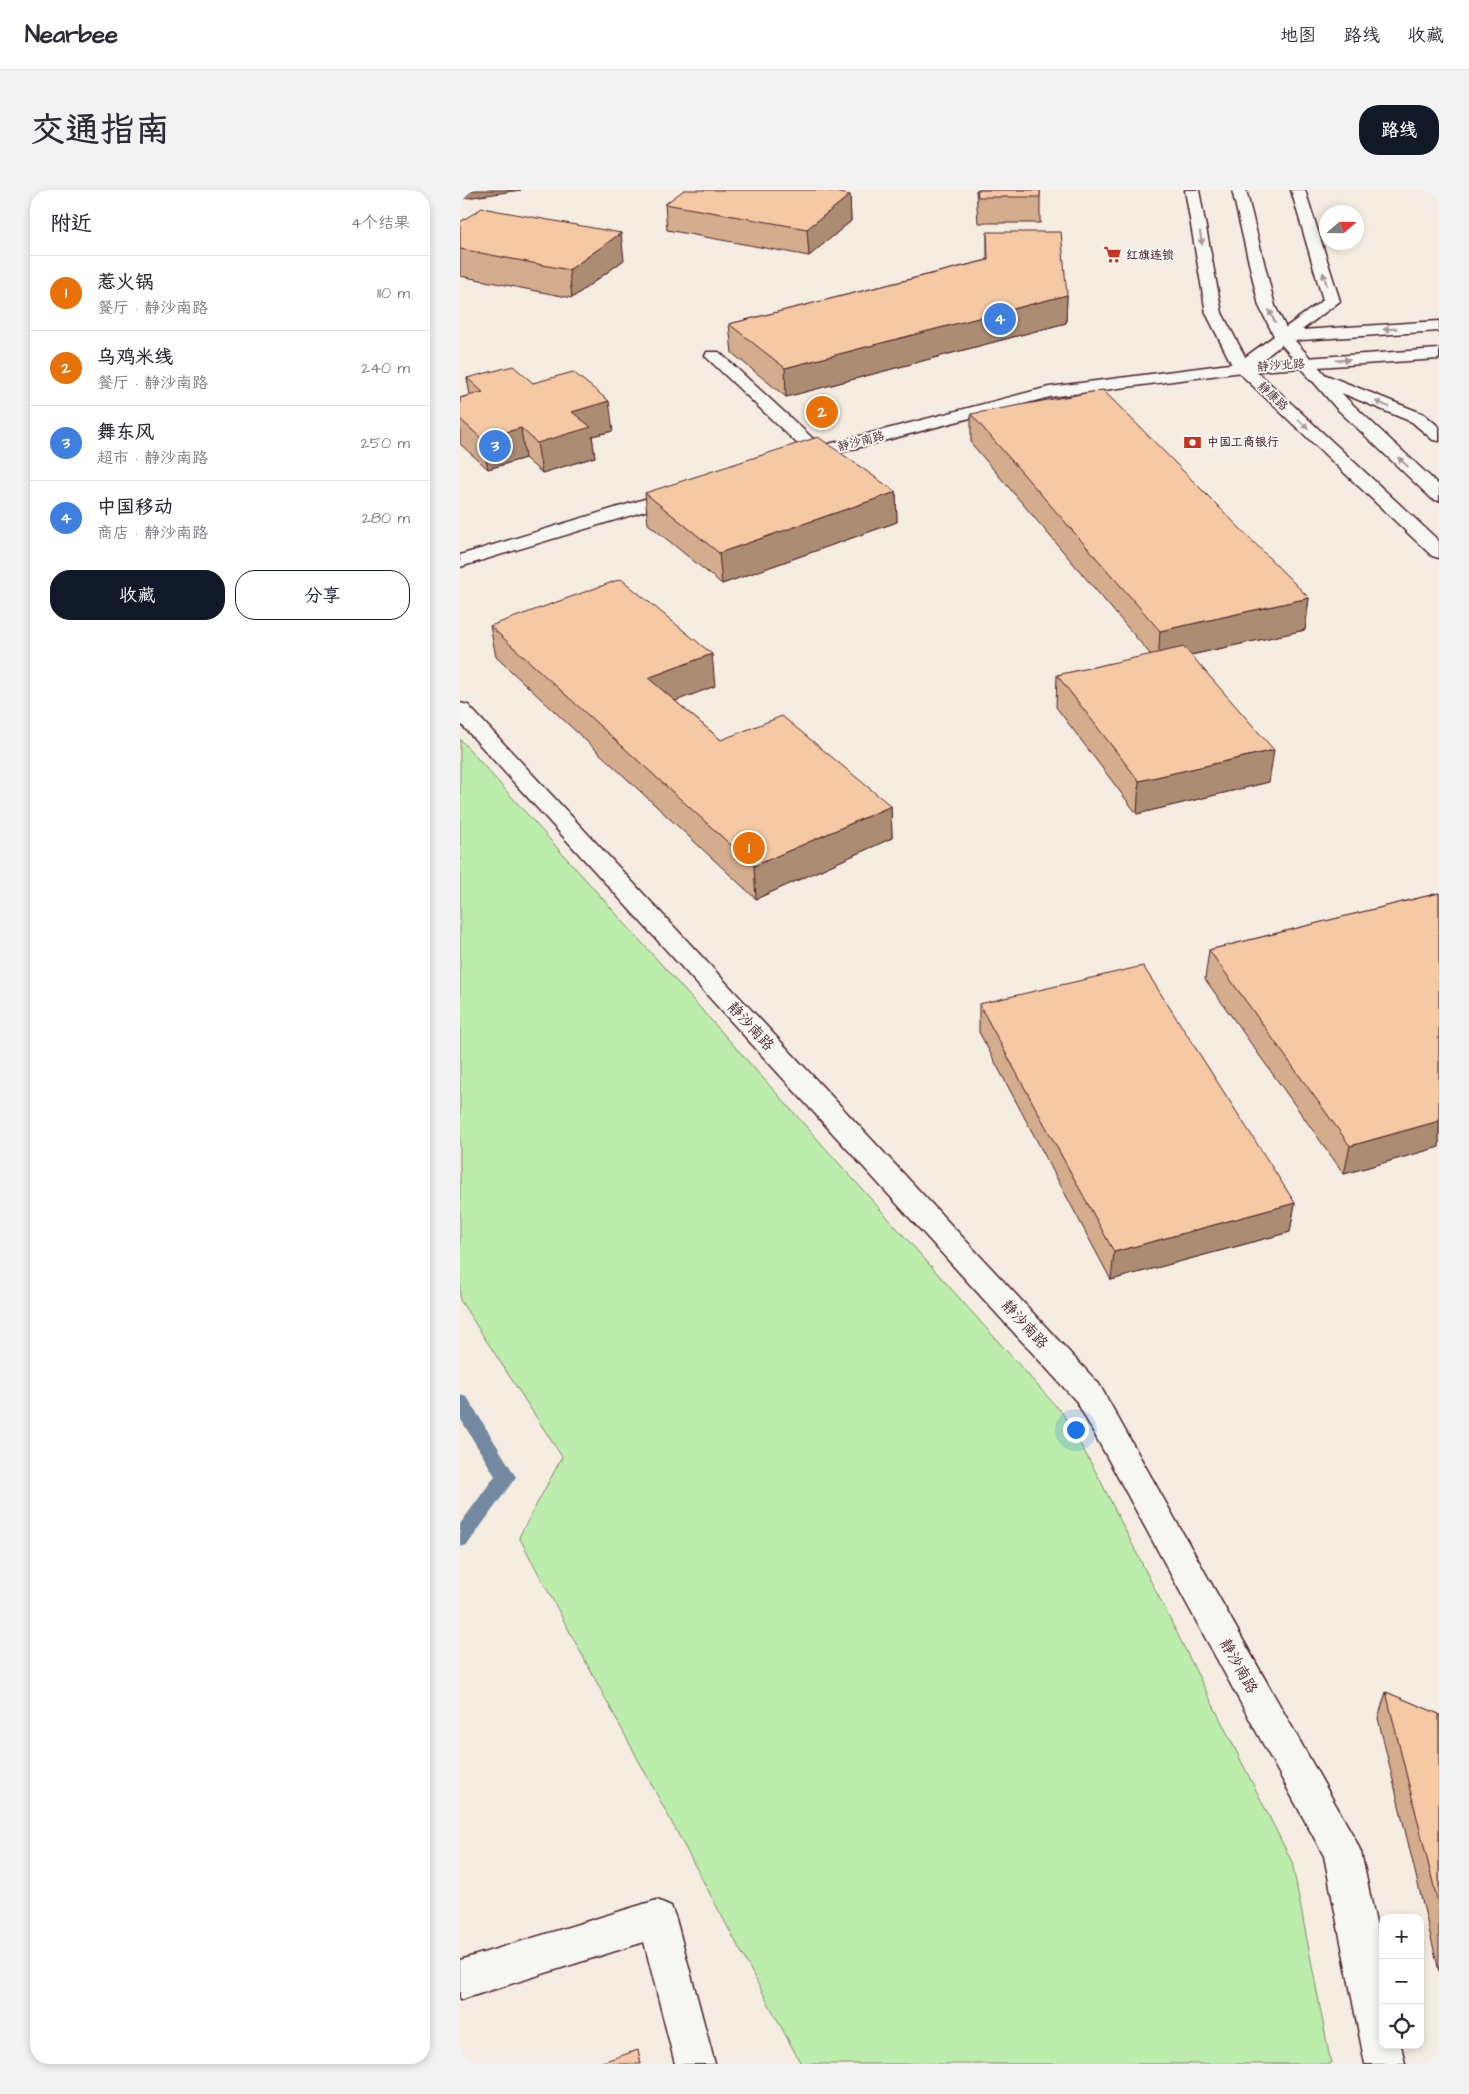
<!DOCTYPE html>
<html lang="zh">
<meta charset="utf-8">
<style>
body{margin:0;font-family:"Architects Daughter","LXGW WenKai TC",sans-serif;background:#f2f2f3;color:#2b2b33}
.controls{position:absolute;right:15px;bottom:15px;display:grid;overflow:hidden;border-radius:10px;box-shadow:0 2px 8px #0003}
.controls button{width:45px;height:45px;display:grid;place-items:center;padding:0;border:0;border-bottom:1px solid #e1e1e2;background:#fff;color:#2b2b33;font:25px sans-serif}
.compass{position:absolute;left:859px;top:15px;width:45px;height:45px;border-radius:50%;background:#fff;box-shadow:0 2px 8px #0003;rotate:70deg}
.you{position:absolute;left:615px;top:1239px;width:18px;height:18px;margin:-12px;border:4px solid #fff;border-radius:50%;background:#1a73e8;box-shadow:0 0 0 8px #1a73e833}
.badge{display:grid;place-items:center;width:32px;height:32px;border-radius:50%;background:#111827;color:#fff;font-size:16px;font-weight:700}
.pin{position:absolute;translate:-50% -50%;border:2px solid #fff;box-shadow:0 1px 5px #0006}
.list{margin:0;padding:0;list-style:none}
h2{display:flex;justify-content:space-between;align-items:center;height:65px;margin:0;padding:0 20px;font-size:21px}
h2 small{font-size:16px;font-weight:400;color:#7c7c81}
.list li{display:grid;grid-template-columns:32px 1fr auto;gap:15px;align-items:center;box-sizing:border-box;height:75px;padding:0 20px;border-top:1px solid #e1e1e2}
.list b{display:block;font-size:19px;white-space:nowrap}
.list p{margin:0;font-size:16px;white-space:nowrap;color:#7c7c81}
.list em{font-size:16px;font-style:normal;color:#7c7c81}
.actions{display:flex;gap:10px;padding:15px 20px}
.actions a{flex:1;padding:11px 0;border:1px solid #111827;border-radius:20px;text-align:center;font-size:18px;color:#111827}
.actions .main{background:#111827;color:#fff}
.icon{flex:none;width:28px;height:28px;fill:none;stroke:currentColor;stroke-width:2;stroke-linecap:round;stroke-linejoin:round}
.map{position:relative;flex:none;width:979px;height:1874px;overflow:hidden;border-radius:20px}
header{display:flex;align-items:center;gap:30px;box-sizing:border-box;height:70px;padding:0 25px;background:#fff;border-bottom:1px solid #e1e1e2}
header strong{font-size:24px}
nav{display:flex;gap:28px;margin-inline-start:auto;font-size:18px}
.intro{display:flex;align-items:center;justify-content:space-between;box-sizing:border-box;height:120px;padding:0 30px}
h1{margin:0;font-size:35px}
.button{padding:12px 22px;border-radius:20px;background:#111827;color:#fff;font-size:18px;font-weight:700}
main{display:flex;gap:30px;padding:0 30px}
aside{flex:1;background:#fff;border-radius:20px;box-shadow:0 2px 8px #0003}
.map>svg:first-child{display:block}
.green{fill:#bcedac;stroke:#83866c}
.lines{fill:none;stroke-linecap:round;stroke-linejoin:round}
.stream{fill:#7389a1;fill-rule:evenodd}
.minor-casing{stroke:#4a1f2b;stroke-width:3}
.major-casing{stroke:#4a1f2b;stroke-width:3}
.minor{fill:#f6f6f2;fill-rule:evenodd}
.major{fill:#f6f6f2;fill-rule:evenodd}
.wall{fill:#d3ad8d;stroke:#4a1f2b}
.shaded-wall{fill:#ac8d73;stroke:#4a1f2b}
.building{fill:#f5c9a4;stroke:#4a1f2b}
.oneway{fill:#a99598}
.labels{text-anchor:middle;stroke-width:4;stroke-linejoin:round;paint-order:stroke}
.far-poi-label{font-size:12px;font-weight:bold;fill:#4a1f2b;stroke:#f6f6f2;text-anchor:start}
.far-street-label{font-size:12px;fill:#4a1f2b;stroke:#f6f6f2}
.street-label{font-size:15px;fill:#4a1f2b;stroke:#f6f6f2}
</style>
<header>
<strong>Nearbee</strong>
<nav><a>地图</a><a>路线</a><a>收藏</a></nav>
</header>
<div class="intro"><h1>交通指南</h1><a class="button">路线</a></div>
<main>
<aside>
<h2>附近<small>4个结果</small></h2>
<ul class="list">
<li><span class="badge" style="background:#e8710a">1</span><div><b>惹火锅</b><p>餐厅 · 静沙南路</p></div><em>110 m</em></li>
<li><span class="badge" style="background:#e8710a">2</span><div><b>乌鸡米线</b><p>餐厅 · 静沙南路</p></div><em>240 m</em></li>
<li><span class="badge" style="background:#3f7fe0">3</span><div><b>舞东风</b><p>超市 · 静沙南路</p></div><em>250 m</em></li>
<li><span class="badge" style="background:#3f7fe0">4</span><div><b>中国移动</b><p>商店 · 静沙南路</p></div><em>280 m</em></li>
</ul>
<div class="actions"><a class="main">收藏</a><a>分享</a></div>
</aside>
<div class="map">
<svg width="979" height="1874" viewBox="0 0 979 1874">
<rect width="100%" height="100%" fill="#f6ede2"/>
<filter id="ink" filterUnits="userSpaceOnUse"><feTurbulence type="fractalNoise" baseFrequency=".02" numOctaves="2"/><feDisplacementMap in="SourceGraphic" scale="10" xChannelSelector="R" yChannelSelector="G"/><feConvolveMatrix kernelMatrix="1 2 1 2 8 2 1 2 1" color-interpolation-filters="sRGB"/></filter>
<g filter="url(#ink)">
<!-- green -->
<path class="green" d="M0 549 603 1224 636 1282 832 1672 871 1874H341L59 1347 102 1267 0 1110Z"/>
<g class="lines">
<!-- stream -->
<path class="stream" d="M0 1205 7 1207 56 1287 7 1355 0 1357V1334L35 1286 0 1228Z"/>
<defs>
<g id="minor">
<path d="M831 0H845L880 111 842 140 979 131V141L826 151 801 171 979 159V169L782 182 590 207 336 274 330 272 327 268 330 264 344 260 245 166 247 162H259L361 256 589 197 777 173 863 110Z"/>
<path d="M856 181 964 224 979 237V251L973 250 952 232 850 190 847 186 850 182Z"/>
<path d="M221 298 228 300 230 304 228 308 0 377V365Z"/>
<path d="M0 513 8 515 639 1194 895 1649 901 1662 923 1767V1855H941L945 1874H905L864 1666 617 1212 0 533Z"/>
<path d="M197 1710 211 1716 216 1729 255 1874H215L184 1752 0 1810V1770Z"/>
</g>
<g id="major">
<path d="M725 0H739L762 123 789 174 979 351V368L972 366 773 177 746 123Z"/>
<path d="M772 0H786L815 116 829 144 888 210 979 295V311L972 309 876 218 814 146 799 116Z"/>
</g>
</defs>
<!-- minor casing -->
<use href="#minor" class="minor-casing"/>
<!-- major casing -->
<use href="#major" class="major-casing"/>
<!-- minor -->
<use href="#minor" class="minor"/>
<!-- major -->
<use href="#major" class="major"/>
</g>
<!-- wall -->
<g class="wall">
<path d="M516 0H580V33H518Z"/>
<path d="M390 5 391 31 349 66 207 40 205 14Z"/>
<path d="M0 32 164 70 112 108 0 86Z"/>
<path d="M527 42 607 105 606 133 326 207 272 163 269 134 527 70Z"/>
<path d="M7 188 73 193 153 241 132 246 135 267 82 283 65 268 28 279 0 254V208L10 205Z"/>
<path d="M511 224 849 408 845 440 731 465 809 592 677 624 596 517 597 485 691 465 511 253Z"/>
<path d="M436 302 437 332 262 394 188 334 185 303Z"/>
<path d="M30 436 255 496 215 511 261 550 431 616 432 648 296 709 36 467Z"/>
<path d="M979 703V957L884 984 745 789 749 760Z"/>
<path d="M519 814 835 1013 830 1042 651 1090 519 842Z"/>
<path d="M926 1502 979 1524V1781L918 1528Z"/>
</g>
<!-- shaded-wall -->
<g class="shaded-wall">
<path d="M0 0H61L0 9Z"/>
<path d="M390 5 391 31 349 66 347 39Z"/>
<path d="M161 43 164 70 112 108 109 80Z"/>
<path d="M607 105 606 133 326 207 325 178Z"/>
<path d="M149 211 153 241 132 246 135 267 82 283 77 253 112 222Z"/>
<path d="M61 238 65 268 28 279 22 249Z"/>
<path d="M436 302 437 332 262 394 259 363Z"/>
<path d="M849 408 845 440 698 472 700 441Z"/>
<path d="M252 464 255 496 192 520 188 488Z"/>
<path d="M814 560 809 592 677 624 679 591Z"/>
<path d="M431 616 432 648 296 709 294 676Z"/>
<path d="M979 931V957L884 984 890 956Z"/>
<path d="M835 1013 830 1042 651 1090 654 1062Z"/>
</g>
<!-- building -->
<g class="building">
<path d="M224 0H364L390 5 347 39 205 14Z"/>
<path d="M517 0H580V7H518Z"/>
<path d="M22 18 161 43 109 80 0 59V32Z"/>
<path d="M527 42H601L607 105 325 178 269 134 528 70Z"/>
<path d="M53 176 73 193 113 182 149 211 112 222 131 237 77 253 61 238 22 249 0 229V208L23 202 7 188Z"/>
<path d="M643 200 849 408 700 441 511 224Z"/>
<path d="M358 247 436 302 259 363 185 303Z"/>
<path d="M161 389 252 464 188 488 261 550 322 526 431 616 294 676 30 436Z"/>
<path d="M724 457 814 560 679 591 597 485Z"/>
<path d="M979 703V931L890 956 749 760Z"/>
<path d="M683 776 835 1013 654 1062 519 814Z"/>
<path d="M926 1502 979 1524V1717Z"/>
<path d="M178 1860 181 1874H136Z"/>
</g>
<!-- one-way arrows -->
<defs><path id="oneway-solid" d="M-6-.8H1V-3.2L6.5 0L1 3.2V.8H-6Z" transform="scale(1.25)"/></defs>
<g class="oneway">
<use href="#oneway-solid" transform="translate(741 48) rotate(80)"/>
<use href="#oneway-solid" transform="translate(865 89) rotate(-107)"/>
<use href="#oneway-solid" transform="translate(812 126) rotate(-116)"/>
<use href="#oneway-solid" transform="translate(930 139) rotate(176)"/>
<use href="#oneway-solid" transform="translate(883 170) rotate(-4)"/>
<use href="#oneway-solid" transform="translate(922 214) rotate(-158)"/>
<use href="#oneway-solid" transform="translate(843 234) rotate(43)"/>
<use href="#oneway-solid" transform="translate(943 272) rotate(-137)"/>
</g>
</g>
<!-- icons -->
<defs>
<symbol id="supermarket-bare" viewBox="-9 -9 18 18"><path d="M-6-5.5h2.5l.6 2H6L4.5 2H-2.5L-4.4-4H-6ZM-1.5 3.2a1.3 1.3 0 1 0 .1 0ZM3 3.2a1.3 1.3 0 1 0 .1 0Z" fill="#c8321e" stroke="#f6f6f2" stroke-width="2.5" paint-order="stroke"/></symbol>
<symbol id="bank-bare" viewBox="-9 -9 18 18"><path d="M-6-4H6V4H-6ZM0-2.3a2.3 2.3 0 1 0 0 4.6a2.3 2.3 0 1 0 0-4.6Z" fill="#c8321e" stroke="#f6f6f2" stroke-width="2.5" paint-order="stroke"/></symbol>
</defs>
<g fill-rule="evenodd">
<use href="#supermarket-bare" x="640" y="52" width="25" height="25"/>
<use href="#bank-bare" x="720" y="240" width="25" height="25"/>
</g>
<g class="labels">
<!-- far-poi labels -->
<g class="far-poi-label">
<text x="666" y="69">红旗连锁</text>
<text x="747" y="256">中国工商银行</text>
</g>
<!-- far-street labels -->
<g class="far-street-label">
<text transform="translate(821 175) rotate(-4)" y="4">静沙北路</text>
<text transform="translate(813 206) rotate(43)" y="4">静康路</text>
<text transform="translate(401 251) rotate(-14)" y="4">静沙南路</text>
</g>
<!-- street labels -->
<g class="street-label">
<text transform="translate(291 836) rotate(47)" y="5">静沙南路</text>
<text transform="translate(565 1134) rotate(47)" y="5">静沙南路</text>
<text transform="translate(779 1476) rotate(61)" y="5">静沙南路</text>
</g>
</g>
</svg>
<div class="controls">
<button>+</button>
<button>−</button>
<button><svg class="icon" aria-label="locate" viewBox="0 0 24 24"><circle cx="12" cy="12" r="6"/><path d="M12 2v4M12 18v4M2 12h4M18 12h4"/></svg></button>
</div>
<svg class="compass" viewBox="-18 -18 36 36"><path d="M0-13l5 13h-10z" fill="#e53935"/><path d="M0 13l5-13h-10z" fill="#7c7c81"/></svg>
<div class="you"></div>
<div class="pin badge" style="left:289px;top:658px;background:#e8710a">1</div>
<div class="pin badge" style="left:362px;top:222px;background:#e8710a">2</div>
<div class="pin badge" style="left:35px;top:256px;background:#3f7fe0">3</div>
<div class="pin badge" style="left:540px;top:129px;background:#3f7fe0">4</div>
</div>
</main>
